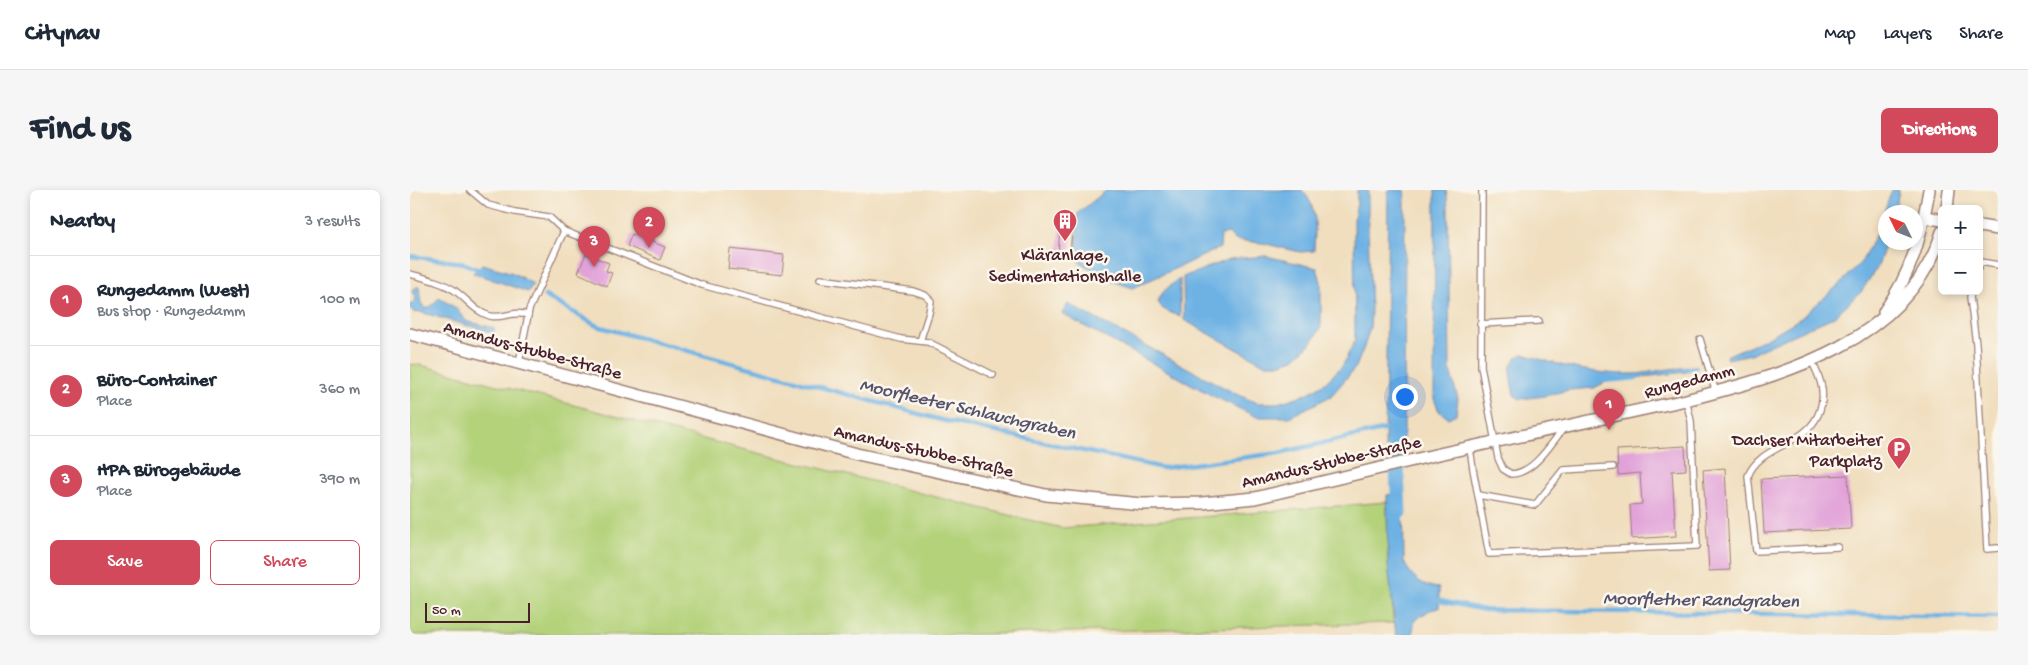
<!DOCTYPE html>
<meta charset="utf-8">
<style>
body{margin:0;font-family:"Gochi Hand",sans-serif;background:#f6f6f7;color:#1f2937}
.controls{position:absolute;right:15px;top:15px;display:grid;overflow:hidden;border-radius:8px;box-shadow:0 2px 8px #0003}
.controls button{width:45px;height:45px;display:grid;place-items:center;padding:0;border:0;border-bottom:1px solid #e0e1e3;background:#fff;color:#1f2937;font:25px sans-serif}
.compass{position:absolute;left:1468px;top:15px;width:45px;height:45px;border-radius:50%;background:#fff;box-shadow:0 2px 8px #0003;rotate:313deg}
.scale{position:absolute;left:15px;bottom:12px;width:105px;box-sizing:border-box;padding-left:5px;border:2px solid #4a1f2b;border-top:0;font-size:14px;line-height:18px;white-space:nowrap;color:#4a1f2b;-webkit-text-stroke:4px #fbf7ec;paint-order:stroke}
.you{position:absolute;left:994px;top:206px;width:18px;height:18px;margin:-12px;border:4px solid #fff;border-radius:50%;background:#1a73e8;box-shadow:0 0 0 8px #1a73e833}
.badge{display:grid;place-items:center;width:32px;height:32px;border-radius:50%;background:#d1495b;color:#fff;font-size:16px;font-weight:700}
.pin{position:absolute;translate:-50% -41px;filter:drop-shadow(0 1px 2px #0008)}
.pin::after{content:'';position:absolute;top:26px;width:18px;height:15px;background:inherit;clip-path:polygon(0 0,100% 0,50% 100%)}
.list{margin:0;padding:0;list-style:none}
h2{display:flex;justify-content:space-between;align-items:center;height:65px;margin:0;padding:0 20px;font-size:21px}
h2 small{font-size:16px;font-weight:400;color:#747a83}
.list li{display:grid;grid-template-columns:32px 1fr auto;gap:15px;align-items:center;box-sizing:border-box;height:90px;padding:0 20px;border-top:1px solid #e0e1e3}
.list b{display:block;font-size:19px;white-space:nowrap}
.list p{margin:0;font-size:16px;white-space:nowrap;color:#747a83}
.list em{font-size:16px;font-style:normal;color:#747a83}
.actions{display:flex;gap:10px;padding:15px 20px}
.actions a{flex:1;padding:11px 0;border:1px solid #d1495b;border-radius:8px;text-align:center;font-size:18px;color:#d1495b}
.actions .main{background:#d1495b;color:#fff}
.map{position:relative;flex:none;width:1588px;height:445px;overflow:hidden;border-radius:8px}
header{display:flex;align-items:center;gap:30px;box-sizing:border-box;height:70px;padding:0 25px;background:#fff;border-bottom:1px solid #e0e1e3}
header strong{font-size:24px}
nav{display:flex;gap:28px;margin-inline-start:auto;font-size:18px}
.intro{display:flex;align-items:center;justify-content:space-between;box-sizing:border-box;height:120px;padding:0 30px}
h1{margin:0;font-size:35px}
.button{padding:12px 22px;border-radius:8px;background:#d1495b;color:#fff;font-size:18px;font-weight:700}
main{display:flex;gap:30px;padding:0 30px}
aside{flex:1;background:#fff;border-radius:8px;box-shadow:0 2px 8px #0003}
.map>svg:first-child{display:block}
.green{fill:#b4d27a;stroke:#7f7852}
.water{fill:#6eb2e4;stroke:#5c6888}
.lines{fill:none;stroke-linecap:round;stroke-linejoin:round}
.stream{stroke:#6eb2e4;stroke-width:4.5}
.canal{stroke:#6eb2e4;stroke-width:15}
.building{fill:#e1a2d9}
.lane-casing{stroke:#9d7e74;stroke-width:8}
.street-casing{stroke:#9d7e74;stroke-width:14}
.lane{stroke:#fff;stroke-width:5.5}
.street{stroke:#fff;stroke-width:11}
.labels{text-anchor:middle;stroke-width:5;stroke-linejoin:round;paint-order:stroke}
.poi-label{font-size:18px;fill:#4a1f2b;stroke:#fbf7ec}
.street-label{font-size:18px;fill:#4a1f2b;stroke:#fbf7ec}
.water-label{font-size:19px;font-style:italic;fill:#57526c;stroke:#fbf7ec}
</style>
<header>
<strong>Citynav</strong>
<nav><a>Map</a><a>Layers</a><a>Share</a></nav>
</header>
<div class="intro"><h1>Find us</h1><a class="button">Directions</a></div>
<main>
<aside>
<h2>Nearby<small>3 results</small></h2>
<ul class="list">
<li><span class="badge">1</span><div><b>Rungedamm (West)</b><p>Bus stop · Rungedamm</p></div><em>100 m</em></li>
<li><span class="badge">2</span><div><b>Büro-Container</b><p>Place</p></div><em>360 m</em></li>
<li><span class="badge">3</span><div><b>HPA Bürogebäude</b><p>Place</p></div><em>390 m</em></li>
</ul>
<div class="actions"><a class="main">Save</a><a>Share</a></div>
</aside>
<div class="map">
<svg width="1588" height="445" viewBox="0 0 1588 445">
<rect width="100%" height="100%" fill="#fbf7ec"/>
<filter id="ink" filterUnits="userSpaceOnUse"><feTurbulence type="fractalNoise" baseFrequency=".02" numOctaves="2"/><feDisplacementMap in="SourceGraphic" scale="10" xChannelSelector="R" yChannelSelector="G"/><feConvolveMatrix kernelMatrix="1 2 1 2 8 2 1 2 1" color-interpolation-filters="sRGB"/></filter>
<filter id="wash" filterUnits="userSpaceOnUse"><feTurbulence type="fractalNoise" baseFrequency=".0096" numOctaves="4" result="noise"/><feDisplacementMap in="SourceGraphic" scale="20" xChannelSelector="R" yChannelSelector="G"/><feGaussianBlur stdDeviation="1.12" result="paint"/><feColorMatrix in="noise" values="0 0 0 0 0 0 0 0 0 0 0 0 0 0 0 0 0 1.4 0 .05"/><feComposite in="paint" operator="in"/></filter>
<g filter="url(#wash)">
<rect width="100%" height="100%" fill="#f0debe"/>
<!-- green -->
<path class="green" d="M0 174 10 175 332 259 652 338 977 312 978 374 982 406 983 433 546 445H0Z"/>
<!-- water -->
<g class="water">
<path d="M697 0H892C909 19 905 36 904 61L890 62 852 53 825 50 819 43 811 45 810 58 723 98 705 92 669 72 666 64 668 23Z"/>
<path d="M947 0H958V37L961 120 960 138 954 157 946 177 921 206 879 227H847L801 205 652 124 658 114 828 205 848 213H868L897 204 915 193 933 175 945 150 944 28 947 13Z"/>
<path d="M978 0H995L994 242 992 254 975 258Z"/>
<path d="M1025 0H1036L1038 15 1040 180 1048 209 1046 224 1038 228 1029 221 1024 209Z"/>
<path d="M1482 0H1489L1485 22H1476V53L1468 76 1451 102 1423 127 1341 164 1317 169 1316 166 1357 148 1391 128 1433 91 1452 71 1466 44Z"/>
<path d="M856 66 907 78 911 92V137L902 152 884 169 868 174H854L774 130 773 87 820 69Z"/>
<path d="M72 74 103 83 123 94 118 102 63 83Z"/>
<path d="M770 89V127L753 119 748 112C751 101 761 95 770 89Z"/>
<path d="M6 97H9L11 113 16 119 20 117 29 108 46 118 56 131 84 138V143L10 122 4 123V121L0 119V113H5L6 109 2 101Z"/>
<path d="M1113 164C1148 175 1185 185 1223 184 1236 184 1270 175 1280 179L1276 182 1198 191 1184 198 1159 200 1135 206 1110 209 1104 205C1101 188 1094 173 1113 164Z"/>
<path d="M993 302 994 372C1001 387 1013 397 1029 398V418L1020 420 1005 430 1002 445H986L978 374 977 305Z"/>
</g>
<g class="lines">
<!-- stream -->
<g class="stream">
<path d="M0 66 53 73 72 81"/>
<path d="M135 106 187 136 531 230 753 278 869 263 981 238"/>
<path d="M1275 179 1286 177"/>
<path d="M1194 191 1226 188"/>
<path d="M1025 410 1075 420 1588 427"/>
</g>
<!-- canal -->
<path class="canal" d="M985 236 989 323"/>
</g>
<g id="blocks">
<!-- building -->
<g class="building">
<path d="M650 39 662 40 660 65 648 64Z"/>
<path d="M222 44 255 57 250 70 217 56Z"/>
<path d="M320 59 374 65 372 85 318 79Z"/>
<path d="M176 64 199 73 196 81 202 83 197 96 168 83Z"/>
<path d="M1275 256 1276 280 1262 281 1266 346 1222 349 1220 315 1232 314 1230 283 1208 285 1207 260Z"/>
<path d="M1315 278 1320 380 1299 381 1293 280Z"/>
<path d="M1438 285 1441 339 1354 343 1351 289Z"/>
</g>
</g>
</g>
<g filter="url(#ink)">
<use href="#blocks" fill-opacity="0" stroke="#9d7e74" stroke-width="1"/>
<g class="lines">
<defs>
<g id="lane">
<path d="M60 0 78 15 105 22 139 27 154 41 292 95 491 149 518 152 583 185"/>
<path d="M1072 0 1071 176 1088 268 1093 279 1101 284C1123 284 1141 254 1153 239"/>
<path d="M1569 77 1571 72 1588 75"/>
<path d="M0 84C15 88 32 92 44 100 56 108 65 122 80 126 94 129 102 120 118 125"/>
<path d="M410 89 503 101 515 105 521 111 519 123 510 151"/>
<path d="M1562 101 1560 107 1566 154 1577 359 1588 358"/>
<path d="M1070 134 1129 131"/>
<path d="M1290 149 1306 203"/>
<path d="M1401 170C1411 189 1417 204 1408 225 1394 256 1350 255 1338 286L1346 361 1428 357"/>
<path d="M109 173 119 120 154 41"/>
<path d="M1060 258 1063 279 1079 364 1287 356 1281 231 1276 210"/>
<path d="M1068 305 1125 315 1153 280 1203 277"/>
</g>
<g id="street">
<path d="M1537 19 1539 0"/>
<path d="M1515 27 1532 30"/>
<path d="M1569 36 1588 39"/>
<path d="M1474 122C1502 83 1511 46 1519 0"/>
<path d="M0 144 447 264 636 305 732 314 792 313 845 308 1029 264 1276 210C1374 185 1499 151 1532 42"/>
</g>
</defs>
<!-- lane casing -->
<use href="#lane" class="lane-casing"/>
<!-- street casing -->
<use href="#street" class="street-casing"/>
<!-- lane -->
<use href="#lane" class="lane"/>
<!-- street -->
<use href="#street" class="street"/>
</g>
</g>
<!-- icons -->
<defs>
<symbol id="building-pin" viewBox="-11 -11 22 30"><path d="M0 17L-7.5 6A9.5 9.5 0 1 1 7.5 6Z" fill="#d1495b" stroke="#fbf7ec"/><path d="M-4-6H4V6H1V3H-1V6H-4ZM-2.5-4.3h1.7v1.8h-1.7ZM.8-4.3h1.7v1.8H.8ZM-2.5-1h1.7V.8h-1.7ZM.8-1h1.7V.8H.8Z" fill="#fff"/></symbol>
<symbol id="parking-pin" viewBox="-11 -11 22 30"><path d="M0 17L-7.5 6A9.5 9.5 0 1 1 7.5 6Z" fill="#d1495b" stroke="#fbf7ec"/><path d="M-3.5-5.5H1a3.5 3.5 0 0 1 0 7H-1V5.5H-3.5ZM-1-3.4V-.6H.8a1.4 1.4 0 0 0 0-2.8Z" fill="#fff"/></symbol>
</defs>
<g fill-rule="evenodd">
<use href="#building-pin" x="641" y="17" width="28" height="38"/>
<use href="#parking-pin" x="1475" y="245" width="28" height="38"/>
</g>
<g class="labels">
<!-- poi labels -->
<g class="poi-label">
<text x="655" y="70">Kläranlage,<tspan x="655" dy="21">Sedimentationshalle</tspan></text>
<text x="1472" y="255" text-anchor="end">Dachser Mitarbeiter<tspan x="1472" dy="21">Parkplatz</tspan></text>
</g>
<!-- street labels -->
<g class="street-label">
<text transform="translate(123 159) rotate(15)" y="6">Amandus-Stubbe-Straße</text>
<text transform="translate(1279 190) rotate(-15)" y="6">Rungedamm</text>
<text transform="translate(514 260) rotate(13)" y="6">Amandus-Stubbe-Straße</text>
<text transform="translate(921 271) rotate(-13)" y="6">Amandus-Stubbe-Straße</text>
</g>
<!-- water labels -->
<g class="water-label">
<text transform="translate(558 217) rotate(13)" y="7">Moorfleeter Schlauchgraben</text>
<text transform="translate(1291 408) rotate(1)" y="7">Moorflether Randgraben</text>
</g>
</g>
</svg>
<div class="controls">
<button>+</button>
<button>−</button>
</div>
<svg class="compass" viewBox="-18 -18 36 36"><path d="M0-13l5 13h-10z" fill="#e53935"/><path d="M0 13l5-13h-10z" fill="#747a83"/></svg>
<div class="scale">50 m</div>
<div class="you"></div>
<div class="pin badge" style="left:1199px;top:240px">1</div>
<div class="pin badge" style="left:239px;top:58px">2</div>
<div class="pin badge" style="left:184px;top:77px">3</div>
</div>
</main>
